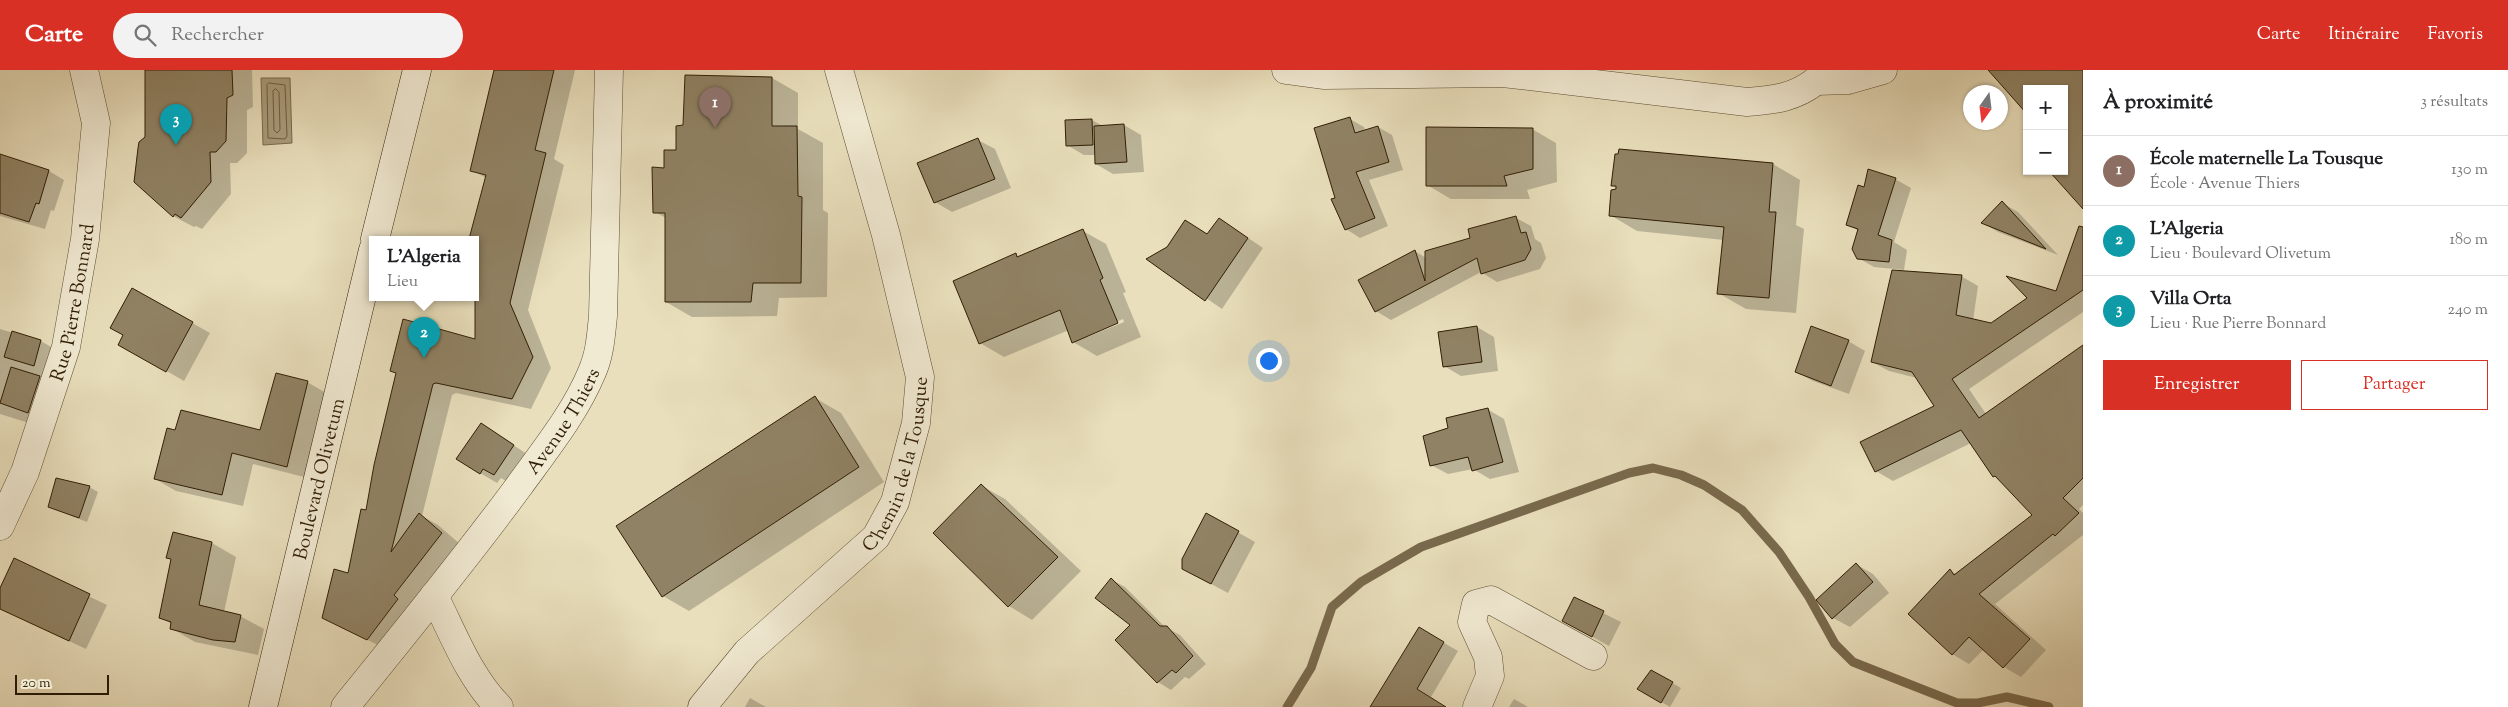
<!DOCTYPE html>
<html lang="fr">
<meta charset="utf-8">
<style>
body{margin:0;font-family:"Sorts Mill Goudy",serif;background:#f2f2f2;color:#202124}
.controls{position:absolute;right:15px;top:15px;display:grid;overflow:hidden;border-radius:0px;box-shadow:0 1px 4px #0004}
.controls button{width:45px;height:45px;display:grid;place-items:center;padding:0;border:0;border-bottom:1px solid #e0e0e0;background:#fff;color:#202124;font:25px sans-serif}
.compass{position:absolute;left:1963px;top:15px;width:45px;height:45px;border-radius:50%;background:#fff;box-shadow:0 1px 4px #0004;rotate:194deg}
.scale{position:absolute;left:15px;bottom:12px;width:94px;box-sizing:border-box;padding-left:5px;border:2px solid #301e04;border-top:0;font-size:14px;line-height:18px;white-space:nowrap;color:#301e04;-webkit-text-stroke:4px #f1ead3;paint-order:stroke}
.you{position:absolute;left:1268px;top:290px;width:18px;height:18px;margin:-12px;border:4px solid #fff;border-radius:50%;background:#1a73e8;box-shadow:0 0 0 8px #1a73e833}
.badge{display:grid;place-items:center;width:32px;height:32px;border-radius:50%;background:#d93025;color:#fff;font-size:16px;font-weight:700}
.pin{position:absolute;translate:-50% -41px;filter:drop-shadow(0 1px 2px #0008)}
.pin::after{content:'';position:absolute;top:26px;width:18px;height:15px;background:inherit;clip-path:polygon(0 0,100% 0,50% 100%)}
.popup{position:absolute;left:369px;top:166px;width:110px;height:65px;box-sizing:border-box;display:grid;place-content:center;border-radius:0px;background:#fff;filter:drop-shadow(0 1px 4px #0005);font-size:16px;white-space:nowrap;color:#757577}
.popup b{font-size:19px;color:#202124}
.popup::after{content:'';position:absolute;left:50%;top:100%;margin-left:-10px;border:10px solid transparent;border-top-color:#fff}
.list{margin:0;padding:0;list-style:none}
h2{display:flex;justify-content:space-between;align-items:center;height:65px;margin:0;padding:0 20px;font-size:21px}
h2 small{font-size:16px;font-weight:400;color:#757577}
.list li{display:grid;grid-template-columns:32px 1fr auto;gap:15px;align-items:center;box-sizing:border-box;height:70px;padding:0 20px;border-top:1px solid #e0e0e0}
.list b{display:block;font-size:19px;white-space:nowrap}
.list p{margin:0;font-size:16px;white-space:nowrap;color:#757577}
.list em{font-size:16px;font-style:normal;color:#757577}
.actions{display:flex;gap:10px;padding:15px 20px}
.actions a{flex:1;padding:11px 0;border:1px solid #d93025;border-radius:0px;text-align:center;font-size:18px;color:#d93025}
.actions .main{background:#d93025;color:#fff}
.icon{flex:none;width:28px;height:28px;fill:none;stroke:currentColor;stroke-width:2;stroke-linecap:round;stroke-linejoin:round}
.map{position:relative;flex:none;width:2083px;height:637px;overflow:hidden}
header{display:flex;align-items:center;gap:30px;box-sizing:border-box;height:70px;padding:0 25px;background:#d93025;color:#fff}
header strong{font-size:24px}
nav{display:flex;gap:28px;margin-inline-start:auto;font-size:18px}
.search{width:350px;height:45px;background:#f2f2f2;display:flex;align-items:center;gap:12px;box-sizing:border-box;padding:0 18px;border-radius:28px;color:#757577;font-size:19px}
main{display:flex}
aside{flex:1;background:#fff}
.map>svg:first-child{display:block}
.water{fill:#aa9d7d;stroke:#796a4d}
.shadow{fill:#0003;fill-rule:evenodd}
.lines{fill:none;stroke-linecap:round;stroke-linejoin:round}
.shore{stroke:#6d5e40;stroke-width:1}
.stream{stroke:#796a4d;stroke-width:9}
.building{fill:#908264;stroke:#301e04}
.minor-casing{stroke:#5e4e32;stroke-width:29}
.secondary-casing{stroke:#301e04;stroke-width:29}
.minor{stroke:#f1ead3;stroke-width:28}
.secondary{stroke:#f1ead3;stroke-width:28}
.labels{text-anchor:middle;stroke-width:4.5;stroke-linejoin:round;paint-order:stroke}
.street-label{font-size:19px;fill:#301e04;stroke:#f1ead3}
</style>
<header>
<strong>Carte</strong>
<div class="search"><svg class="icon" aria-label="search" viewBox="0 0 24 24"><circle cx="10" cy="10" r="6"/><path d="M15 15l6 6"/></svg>Rechercher</div>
<nav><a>Carte</a><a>Itinéraire</a><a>Favoris</a></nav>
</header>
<main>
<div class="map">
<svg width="2083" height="637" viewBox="0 0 2083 637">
<rect width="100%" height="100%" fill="#e9dfbc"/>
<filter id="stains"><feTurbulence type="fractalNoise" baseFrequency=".004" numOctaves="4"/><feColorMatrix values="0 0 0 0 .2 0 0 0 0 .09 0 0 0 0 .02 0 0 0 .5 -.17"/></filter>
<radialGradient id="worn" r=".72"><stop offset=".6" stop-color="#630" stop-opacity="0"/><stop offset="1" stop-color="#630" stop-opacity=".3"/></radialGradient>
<!-- water -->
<path class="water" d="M261 8H290L292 73 263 75Z"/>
<!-- shadow -->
<g class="shadow">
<path d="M146 0H252L253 37 247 40V83L237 93H230L231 124 202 159 196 156 194 157 173 146 146 68Z"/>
<path d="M496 0H575L554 89 564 95 528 240 551 298 531 339 456 323 452 325 422 446 438 455 460 474 386 579 323 548 349 504 367 442 397 304 392 301 495 276 475 169H470L486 108 472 100Z"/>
<path d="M772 8 798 23V59L823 73V140L828 143 827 227 779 228 777 246 692 247 666 232V148L655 142 665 99 677 81 685 56Z"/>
<path d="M1350 49 1364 57 1365 61 1378 57 1392 65 1403 100 1369 110 1388 156 1360 168 1346 159 1337 129Z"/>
<path d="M1092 50 1103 56 1124 55 1141 65 1144 102 1113 104 1096 94V85H1084L1067 75Z"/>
<path d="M1532 59 1556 73 1557 112 1527 120 1530 129H1451L1427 115Z"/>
<path d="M978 70 995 79 1011 118 952 142 935 132Z"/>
<path d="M0 86 49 101 64 110 54 141 51 140 45 159 0 146Z"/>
<path d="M1773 94 1800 110 1796 155 1804 159 1796 243 1746 239 1718 223 1724 170 1637 161 1610 145 1617 120 1613 115Z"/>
<path d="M1895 109 1911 118 1894 172 1907 180 1904 200 1874 197 1858 188 1859 161 1848 155 1865 118Z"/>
<path d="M2002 133 2018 142 2058 185 1998 162 1983 153Z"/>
<path d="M1516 148 1531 156 1535 169 1541 173 1546 188 1540 199 1497 212 1481 202 1391 250 1376 241 1415 181 1426 188Z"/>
<path d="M1235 159 1263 178 1222 239 1149 189 1168 177Z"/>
<path d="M1083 161 1106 174 1126 222 1123 223 1141 267 1097 286 1073 272 1069 260 1004 287 980 273 1016 185 1020 187ZM1123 249 1124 252 1087 267V265Z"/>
<path d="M2083 185V242L1969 319 1986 344 2083 276V435L2079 439 2083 443V465L1995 534 2046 580 2021 607 2004 597 1984 579 1969 594 1952 584 1950 501 1956 504 2034 445 2001 410 1994 406 1971 373 1893 411 1876 401 1936 336 1917 308 1889 301 1872 292 1961 206 1978 216 1973 251 1991 255 2057 223Z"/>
<path d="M132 219 210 263 184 311 120 274 125 265Z"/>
<path d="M1477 257 1494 267 1498 301 1461 306 1444 296Z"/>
<path d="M0 259 41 271 56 280 42 357 0 344Z"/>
<path d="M1848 271 1865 281 1849 324 1813 311 1796 302Z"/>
<path d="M307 312 328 324 308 408 253 394 243 436 176 421 155 409 176 361H261Z"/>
<path d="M815 328 841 343 884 412 689 541 663 526 618 456Z"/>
<path d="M1487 339 1504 349 1519 402 1490 409 1473 399 1448 404 1431 395 1450 359Z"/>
<path d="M498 365 530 386 511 414 501 408 497 413 480 403Z"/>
<path d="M982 416 1005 429 1081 501 1032 550 1009 536Z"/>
<path d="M89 417 98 422 87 452 49 437Z"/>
<path d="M1207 445 1255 472 1228 523 1183 499Z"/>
<path d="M174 464 212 473 236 487 224 542 240 546 264 559 258 585 195 572 171 558 172 554 160 548 172 489Z"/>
<path d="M14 490 107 535 86 579 0 539V521Z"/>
<path d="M1857 495 1873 504 1889 523 1850 557 1833 548Z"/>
<path d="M1112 510 1125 517 1165 557 1180 565 1206 594 1189 609 1185 607 1171 620 1158 612 1117 570 1132 555Z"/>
<path d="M1575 529 1621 552 1609 576 1580 560Z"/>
<path d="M1420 559 1458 581 1431 627 1417 619Z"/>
<path d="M1651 601 1681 618 1670 637 1639 619Z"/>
<path d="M750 628 766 637H745Z"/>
<path d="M1514 629 1528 637H1509Z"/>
</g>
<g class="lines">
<!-- shore -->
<g class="shore">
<path d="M269 13 285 15 287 66 285 69 268 68 267 15Z"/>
<path d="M276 19 279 22 280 60 277 63 274 60 273 21Z"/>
</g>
<!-- stream -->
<path class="stream" d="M1287 637 1311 598 1332 537 1361 512 1421 477 1629 403 1653 398 1681 405 1704 415 1742 440 1779 482 1809 527 1835 574 1853 592 1957 633H1978L2007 627 2049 637"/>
</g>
<!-- building -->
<g class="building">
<path d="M145 0H232L233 25 227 28 226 71 216 82H210L211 112 181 148 175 144 173 147 134 112 138 78 139 72 145 67Z"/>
<path d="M494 0H554L535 80 546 83 510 233 533 287 512 329 436 313 433 314 391 482 419 443 442 463 394 525 398 529 367 570 322 548 334 499 348 503 361 439 366 440 374 395 396 303 390 301 403 249 475 269V169H469L486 105 470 101Z"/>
<path d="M1988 0H2083V139L2049 101H2064V19H2027V44Z"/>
<path d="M685 5 772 7V56H797L798 126 802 127 801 213H753L751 232H665V143H653L652 97 664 98V80H676V56L683 55Z"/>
<path d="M1350 47 1355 63 1378 56 1389 92 1356 102 1375 148 1345 160 1331 129 1335 128 1314 58Z"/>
<path d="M1092 49 1093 75 1066 76 1065 50Z"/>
<path d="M1124 54 1127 92 1095 94 1094 56Z"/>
<path d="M1426 57 1533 58V99L1504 106 1507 116H1426Z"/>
<path d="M978 68 995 109 934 133 917 93Z"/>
<path d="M1619 79 1773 93 1769 142H1776L1769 228 1717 224 1724 157 1609 146 1611 120 1616 119V116H1611L1615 84H1618Z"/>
<path d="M0 84 49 100 39 134 36 133 29 152 0 143Z"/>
<path d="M1868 99 1896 108 1878 165 1892 170 1889 192 1857 189 1852 179 1858 159 1846 155 1858 115 1864 117Z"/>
<path d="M2002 131 2046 179 1981 153Z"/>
<path d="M1516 146 1521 163 1526 162 1531 179 1525 190 1481 204 1477 188 1375 242 1358 210 1415 180 1425 211V181L1470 168 1468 159Z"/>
<path d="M1219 148 1248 168 1205 231 1146 189 1167 177 1185 150 1207 164Z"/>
<path d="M2079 156 2083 157V220L1952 309 1979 348 2083 275V408L2063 428 2079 443 2055 466 2053 464 1979 524 2030 569 2003 598 1969 567 1952 585 1908 544 1950 499 1954 505 2032 445 1995 406 1993 407 1961 360 1875 402 1860 372 1934 336 1912 302 1871 292 1892 200 1962 205 1956 245 1991 253 2027 228 2006 206 2056 221Z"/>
<path d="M1083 159 1103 208 1100 210 1118 253 1072 273 1060 240 979 274 953 211 1016 183 1017 187Z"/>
<path d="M132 218 193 252 166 302 118 275 123 265 110 258Z"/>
<path d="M1477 256 1482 292 1443 297 1438 262Z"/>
<path d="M1811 256 1849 270 1831 316 1795 302Z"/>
<path d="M12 261 41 270 34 296 4 287Z"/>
<path d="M11 297 40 306 28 343 0 333Z"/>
<path d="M276 303 308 311 287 397 232 383 222 425 154 409 167 358 175 360 181 340 260 360Z"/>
<path d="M815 326 859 397 662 527 616 456Z"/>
<path d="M1488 338 1503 392 1472 401 1468 387 1430 396 1423 366 1448 358 1446 348Z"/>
<path d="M481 353 514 375 494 405 483 399 480 404 456 389Z"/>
<path d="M56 408 90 416 79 448 48 437Z"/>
<path d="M981 414 1058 487 1008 537 933 463Z"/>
<path d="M1206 443 1239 461 1211 514 1182 499V489Z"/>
<path d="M173 462 212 472 199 535 241 545 235 572 213 570 170 559 171 552 159 548 171 489 166 488Z"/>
<path d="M14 488 90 524 69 571 0 539V518Z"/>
<path d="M1856 493 1873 512 1832 549 1816 530Z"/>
<path d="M1111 508 1160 556H1167L1193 586 1176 603 1172 600 1157 613 1115 570 1130 555 1095 528Z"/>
<path d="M1574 527 1604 541 1592 567 1562 551Z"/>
<path d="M1419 557 1444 572 1417 619 1446 637H1370Z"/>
<path d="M1651 600 1673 612 1661 633 1637 619Z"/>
</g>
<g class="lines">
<defs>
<g id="minor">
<path d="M1286 0 1323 5 1503 3 1747 32C1774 30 1794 28 1816 11"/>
<path d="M1816 11 1848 10 1883 0"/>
<path id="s1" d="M0 456 25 402 66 277 85 169 96 53 84 0"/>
<path d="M434 526C453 563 469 607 499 637"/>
<path id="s2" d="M345 637C404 564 463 492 519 416 545 380 575 343 592 302 600 284 601 265 603 246L609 0"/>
<path id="s3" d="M702 637 747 582 876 467 895 432 916 353 920 307 886 165 839 0"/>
<path d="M1477 637 1490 606 1488 587 1472 552 1476 534 1491 530 1593 586"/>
</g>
<g id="secondary">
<path d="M375 169 417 0"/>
<path id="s4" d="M263 637 373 180"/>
</g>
</defs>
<!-- minor casing -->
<use href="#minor" class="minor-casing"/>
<!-- secondary casing -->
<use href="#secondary" class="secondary-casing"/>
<!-- minor -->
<use href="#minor" class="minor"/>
<!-- secondary -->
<use href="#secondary" class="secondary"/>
</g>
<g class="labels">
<!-- street labels -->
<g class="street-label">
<text dy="7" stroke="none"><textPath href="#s1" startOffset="236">Rue Pierre Bonnard</textPath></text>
<text dy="7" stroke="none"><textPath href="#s2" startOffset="360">Avenue Thiers</textPath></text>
<text dy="7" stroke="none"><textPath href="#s3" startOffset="320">Chemin de la Tousque</textPath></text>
<text dy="7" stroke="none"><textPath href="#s4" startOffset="235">Boulevard Olivetum</textPath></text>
</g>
</g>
<rect width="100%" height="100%" filter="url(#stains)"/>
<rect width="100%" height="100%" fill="url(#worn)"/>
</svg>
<div class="controls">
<button>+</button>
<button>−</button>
</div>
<svg class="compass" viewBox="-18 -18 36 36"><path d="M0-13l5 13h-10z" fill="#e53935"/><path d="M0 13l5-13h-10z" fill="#757577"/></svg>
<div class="scale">20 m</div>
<div class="you"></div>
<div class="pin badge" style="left:715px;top:58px;background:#8d6e63">1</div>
<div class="pin badge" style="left:424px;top:288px;background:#0f9aa8">2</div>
<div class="popup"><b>L'Algeria</b>Lieu</div>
<div class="pin badge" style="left:176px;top:75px;background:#0f9aa8">3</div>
</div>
<aside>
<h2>À proximité<small>3 résultats</small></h2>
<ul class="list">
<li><span class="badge" style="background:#8d6e63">1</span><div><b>École maternelle La Tousque</b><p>École · Avenue Thiers</p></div><em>130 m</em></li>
<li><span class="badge" style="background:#0f9aa8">2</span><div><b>L'Algeria</b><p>Lieu · Boulevard Olivetum</p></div><em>180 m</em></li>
<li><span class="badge" style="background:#0f9aa8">3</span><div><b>Villa Orta</b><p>Lieu · Rue Pierre Bonnard</p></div><em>240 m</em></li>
</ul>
<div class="actions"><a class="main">Enregistrer</a><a>Partager</a></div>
</aside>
</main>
